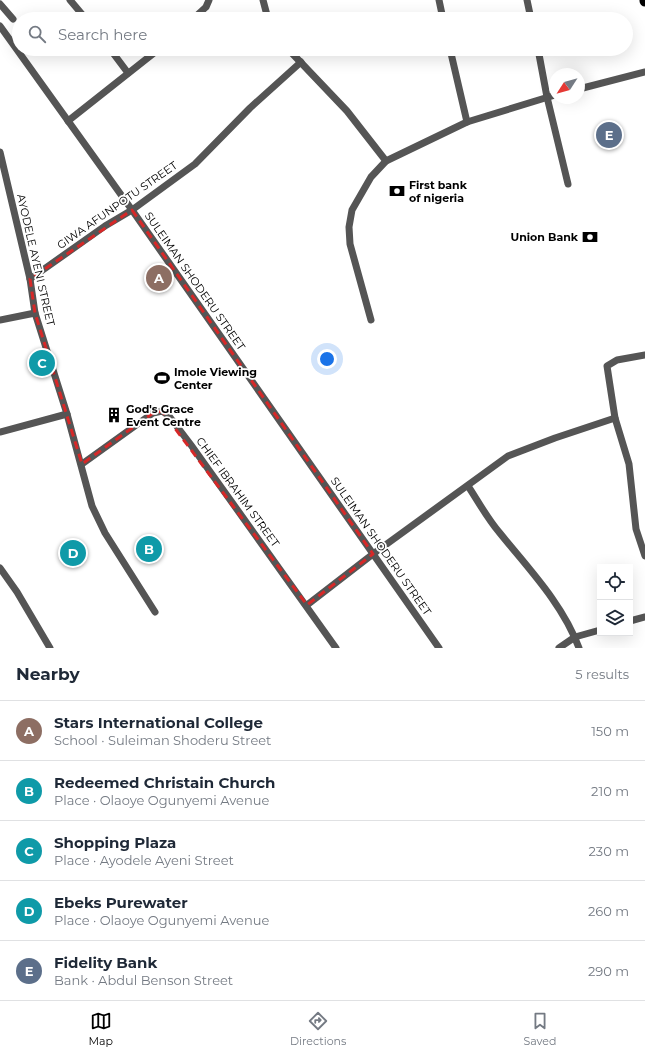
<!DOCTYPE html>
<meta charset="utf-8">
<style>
body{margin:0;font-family:Montserrat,sans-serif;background:#f2f2f3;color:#1f2937}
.controls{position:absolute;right:12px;bottom:12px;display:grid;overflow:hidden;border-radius:0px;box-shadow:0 4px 16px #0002}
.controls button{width:36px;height:36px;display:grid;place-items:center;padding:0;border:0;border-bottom:1px solid #e0e1e3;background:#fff;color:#1f2937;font:20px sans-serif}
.compass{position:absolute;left:549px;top:68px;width:36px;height:36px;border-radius:50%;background:#fff;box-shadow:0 4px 16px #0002;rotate:234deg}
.you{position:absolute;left:327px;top:359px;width:14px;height:14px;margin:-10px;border:3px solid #fff;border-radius:50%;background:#1a73e8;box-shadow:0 0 0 6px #1a73e833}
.badge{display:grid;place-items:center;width:26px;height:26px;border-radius:50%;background:#000;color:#fff;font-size:13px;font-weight:700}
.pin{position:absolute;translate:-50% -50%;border:2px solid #fff;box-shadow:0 1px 4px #0006}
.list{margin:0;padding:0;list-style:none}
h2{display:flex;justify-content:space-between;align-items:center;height:52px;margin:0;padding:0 16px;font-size:17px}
h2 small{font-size:13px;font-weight:400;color:#747a83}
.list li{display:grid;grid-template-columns:26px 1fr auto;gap:12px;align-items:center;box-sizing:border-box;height:60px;padding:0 16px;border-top:1px solid #e0e1e3}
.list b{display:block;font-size:15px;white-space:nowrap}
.list p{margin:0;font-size:13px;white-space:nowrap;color:#747a83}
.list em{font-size:13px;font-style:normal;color:#747a83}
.icon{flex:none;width:22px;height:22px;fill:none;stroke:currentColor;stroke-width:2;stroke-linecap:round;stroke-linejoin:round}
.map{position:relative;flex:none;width:645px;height:648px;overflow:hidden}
.search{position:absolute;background:#fff;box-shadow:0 4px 16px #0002;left:12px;right:12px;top:12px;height:44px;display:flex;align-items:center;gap:10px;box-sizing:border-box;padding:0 14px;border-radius:22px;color:#747a83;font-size:15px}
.sheet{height:352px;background:#fff}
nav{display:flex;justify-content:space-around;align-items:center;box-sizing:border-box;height:56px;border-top:1px solid #e0e1e3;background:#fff;font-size:11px;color:#747a83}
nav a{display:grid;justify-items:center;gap:2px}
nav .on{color:#000}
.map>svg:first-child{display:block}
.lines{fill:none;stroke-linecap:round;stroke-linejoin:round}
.minor{stroke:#555;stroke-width:7}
.trunk{stroke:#000;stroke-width:11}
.marked{fill:none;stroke:#d62828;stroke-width:3;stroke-dasharray:8 5;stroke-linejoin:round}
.labels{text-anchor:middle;stroke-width:3.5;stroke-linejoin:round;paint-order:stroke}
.poi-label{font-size:11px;font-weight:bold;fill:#000;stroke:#fff;text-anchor:start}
.street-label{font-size:11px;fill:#000;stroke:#fff}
</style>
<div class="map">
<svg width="645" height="648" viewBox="0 0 645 648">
<rect width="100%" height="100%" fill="#fff"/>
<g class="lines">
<!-- minor -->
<g class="minor">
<path d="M70 0 86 19"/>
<path d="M263 0 268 19"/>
<path d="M439 0 443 19"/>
<path d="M527 0 531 19"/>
<path d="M0 4 13 19"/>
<path d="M193 19 206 7 209 0"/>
<path d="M0 26 132 210 439 648"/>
<path d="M110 49 128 73"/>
<path d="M288 49 347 111 386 161"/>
<path d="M450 49 467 122"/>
<path d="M538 49 547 97 568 184"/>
<path d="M579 89 645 72"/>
<path d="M68 121 159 49"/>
<path d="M0 152 30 279 35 313 67 414 92 506 105 533 155 612"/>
<path d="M30 279 105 226 132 210 195 164 250 108 301 62"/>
<path d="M0 320 35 313"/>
<path d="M371 320 350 244 349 227 352 210 371 177 386 161 467 122 555 95"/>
<path d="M645 355 617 360 607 366 615 418 629 464 636 529 645 556"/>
<path d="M0 432 67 414"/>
<path d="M82 464 153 413 162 411 169 416 191 445 336 648"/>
<path d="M468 486C478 501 487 518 499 532 528 568 563 604 579 648"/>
<path d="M0 568 17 592 50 648"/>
<path d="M307 605 373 554 508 456 555 438 615 418"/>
<path d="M630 621 645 617"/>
<path d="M559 648 575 637 600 630"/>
</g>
<!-- trunk -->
<path class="trunk" d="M645 0V1"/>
</g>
<!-- marked area -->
<path class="marked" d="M132 210 373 554 307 605 162 411 153 413 82 464 35 313 30 279Z"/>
<!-- icons -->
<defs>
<symbol id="bank-bare" viewBox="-9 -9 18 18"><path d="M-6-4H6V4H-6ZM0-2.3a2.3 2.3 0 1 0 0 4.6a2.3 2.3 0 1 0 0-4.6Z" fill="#000" stroke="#fff" stroke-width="2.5" paint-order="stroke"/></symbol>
<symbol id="stadium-bare" viewBox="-9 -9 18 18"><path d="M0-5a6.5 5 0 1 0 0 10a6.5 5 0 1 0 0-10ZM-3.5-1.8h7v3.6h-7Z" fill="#000" stroke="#fff" stroke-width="2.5" paint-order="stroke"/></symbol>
<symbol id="building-bare" viewBox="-9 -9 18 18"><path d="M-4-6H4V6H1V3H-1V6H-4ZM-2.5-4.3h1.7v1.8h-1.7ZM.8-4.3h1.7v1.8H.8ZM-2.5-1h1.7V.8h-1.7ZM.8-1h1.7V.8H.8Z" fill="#000" stroke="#fff" stroke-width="2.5" paint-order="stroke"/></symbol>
</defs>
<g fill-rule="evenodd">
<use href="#bank-bare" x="386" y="180" width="22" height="22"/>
<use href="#bank-bare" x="579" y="226" width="22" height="22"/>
<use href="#stadium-bare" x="151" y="367" width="22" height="22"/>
<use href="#building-bare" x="103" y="404" width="22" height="22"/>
</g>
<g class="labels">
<!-- poi labels -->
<g class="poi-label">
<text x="409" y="189">First bank<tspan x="409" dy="13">of nigeria</tspan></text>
<text x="578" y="241" text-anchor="end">Union Bank</text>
<text x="174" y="376">Imole Viewing<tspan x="174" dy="13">Center</tspan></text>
<text x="126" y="413">God's Grace<tspan x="126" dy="13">Event Centre</tspan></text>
</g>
<!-- street labels -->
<g class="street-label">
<text transform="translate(117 205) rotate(-35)" y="4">GIWA AFUNPOTU STREET</text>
<text transform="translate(36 260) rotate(77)" y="4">AYODELE AYENI STREET</text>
<text transform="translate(195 281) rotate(55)" y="4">SULEIMAN SHODERU STREET</text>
<text transform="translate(238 492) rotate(54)" y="4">CHIEF IBRAHIM STREET</text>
<text transform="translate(381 546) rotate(55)" y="4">SULEIMAN SHODERU STREET</text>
</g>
</g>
</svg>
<div class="controls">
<button><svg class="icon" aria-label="locate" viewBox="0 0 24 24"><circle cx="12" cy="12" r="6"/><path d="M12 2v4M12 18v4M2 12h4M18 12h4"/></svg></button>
<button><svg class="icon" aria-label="layers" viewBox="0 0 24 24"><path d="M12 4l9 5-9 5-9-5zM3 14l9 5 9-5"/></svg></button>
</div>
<svg class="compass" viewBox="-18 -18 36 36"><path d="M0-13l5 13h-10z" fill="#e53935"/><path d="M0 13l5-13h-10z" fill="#747a83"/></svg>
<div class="you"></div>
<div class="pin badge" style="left:159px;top:278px;background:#8d6e63">A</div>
<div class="pin badge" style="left:149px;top:549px;background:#0f9aa8">B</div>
<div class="pin badge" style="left:42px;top:363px;background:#0f9aa8">C</div>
<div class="pin badge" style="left:73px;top:553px;background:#0f9aa8">D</div>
<div class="pin badge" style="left:609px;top:135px;background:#5c6f8a">E</div>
<div class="search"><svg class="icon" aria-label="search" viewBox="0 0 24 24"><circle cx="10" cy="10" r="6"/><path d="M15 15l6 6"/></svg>Search here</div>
</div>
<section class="sheet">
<h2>Nearby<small>5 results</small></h2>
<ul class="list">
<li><span class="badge" style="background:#8d6e63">A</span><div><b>Stars International College</b><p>School · Suleiman Shoderu Street</p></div><em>150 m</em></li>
<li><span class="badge" style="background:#0f9aa8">B</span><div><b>Redeemed Christain Church</b><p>Place · Olaoye Ogunyemi Avenue</p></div><em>210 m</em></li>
<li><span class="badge" style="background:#0f9aa8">C</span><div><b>Shopping Plaza</b><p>Place · Ayodele Ayeni Street</p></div><em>230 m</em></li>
<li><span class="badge" style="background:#0f9aa8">D</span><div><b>Ebeks Purewater</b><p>Place · Olaoye Ogunyemi Avenue</p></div><em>260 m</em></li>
<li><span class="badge" style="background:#5c6f8a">E</span><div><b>Fidelity Bank</b><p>Bank · Abdul Benson Street</p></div><em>290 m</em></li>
</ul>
</section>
<nav>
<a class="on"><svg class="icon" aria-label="map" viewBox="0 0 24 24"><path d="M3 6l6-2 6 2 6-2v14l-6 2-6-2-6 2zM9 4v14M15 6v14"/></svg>Map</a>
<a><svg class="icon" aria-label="directions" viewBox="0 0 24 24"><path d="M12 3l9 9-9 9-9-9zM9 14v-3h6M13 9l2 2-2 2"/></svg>Directions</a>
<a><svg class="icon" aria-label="saved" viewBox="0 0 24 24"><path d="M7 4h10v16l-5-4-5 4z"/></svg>Saved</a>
</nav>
